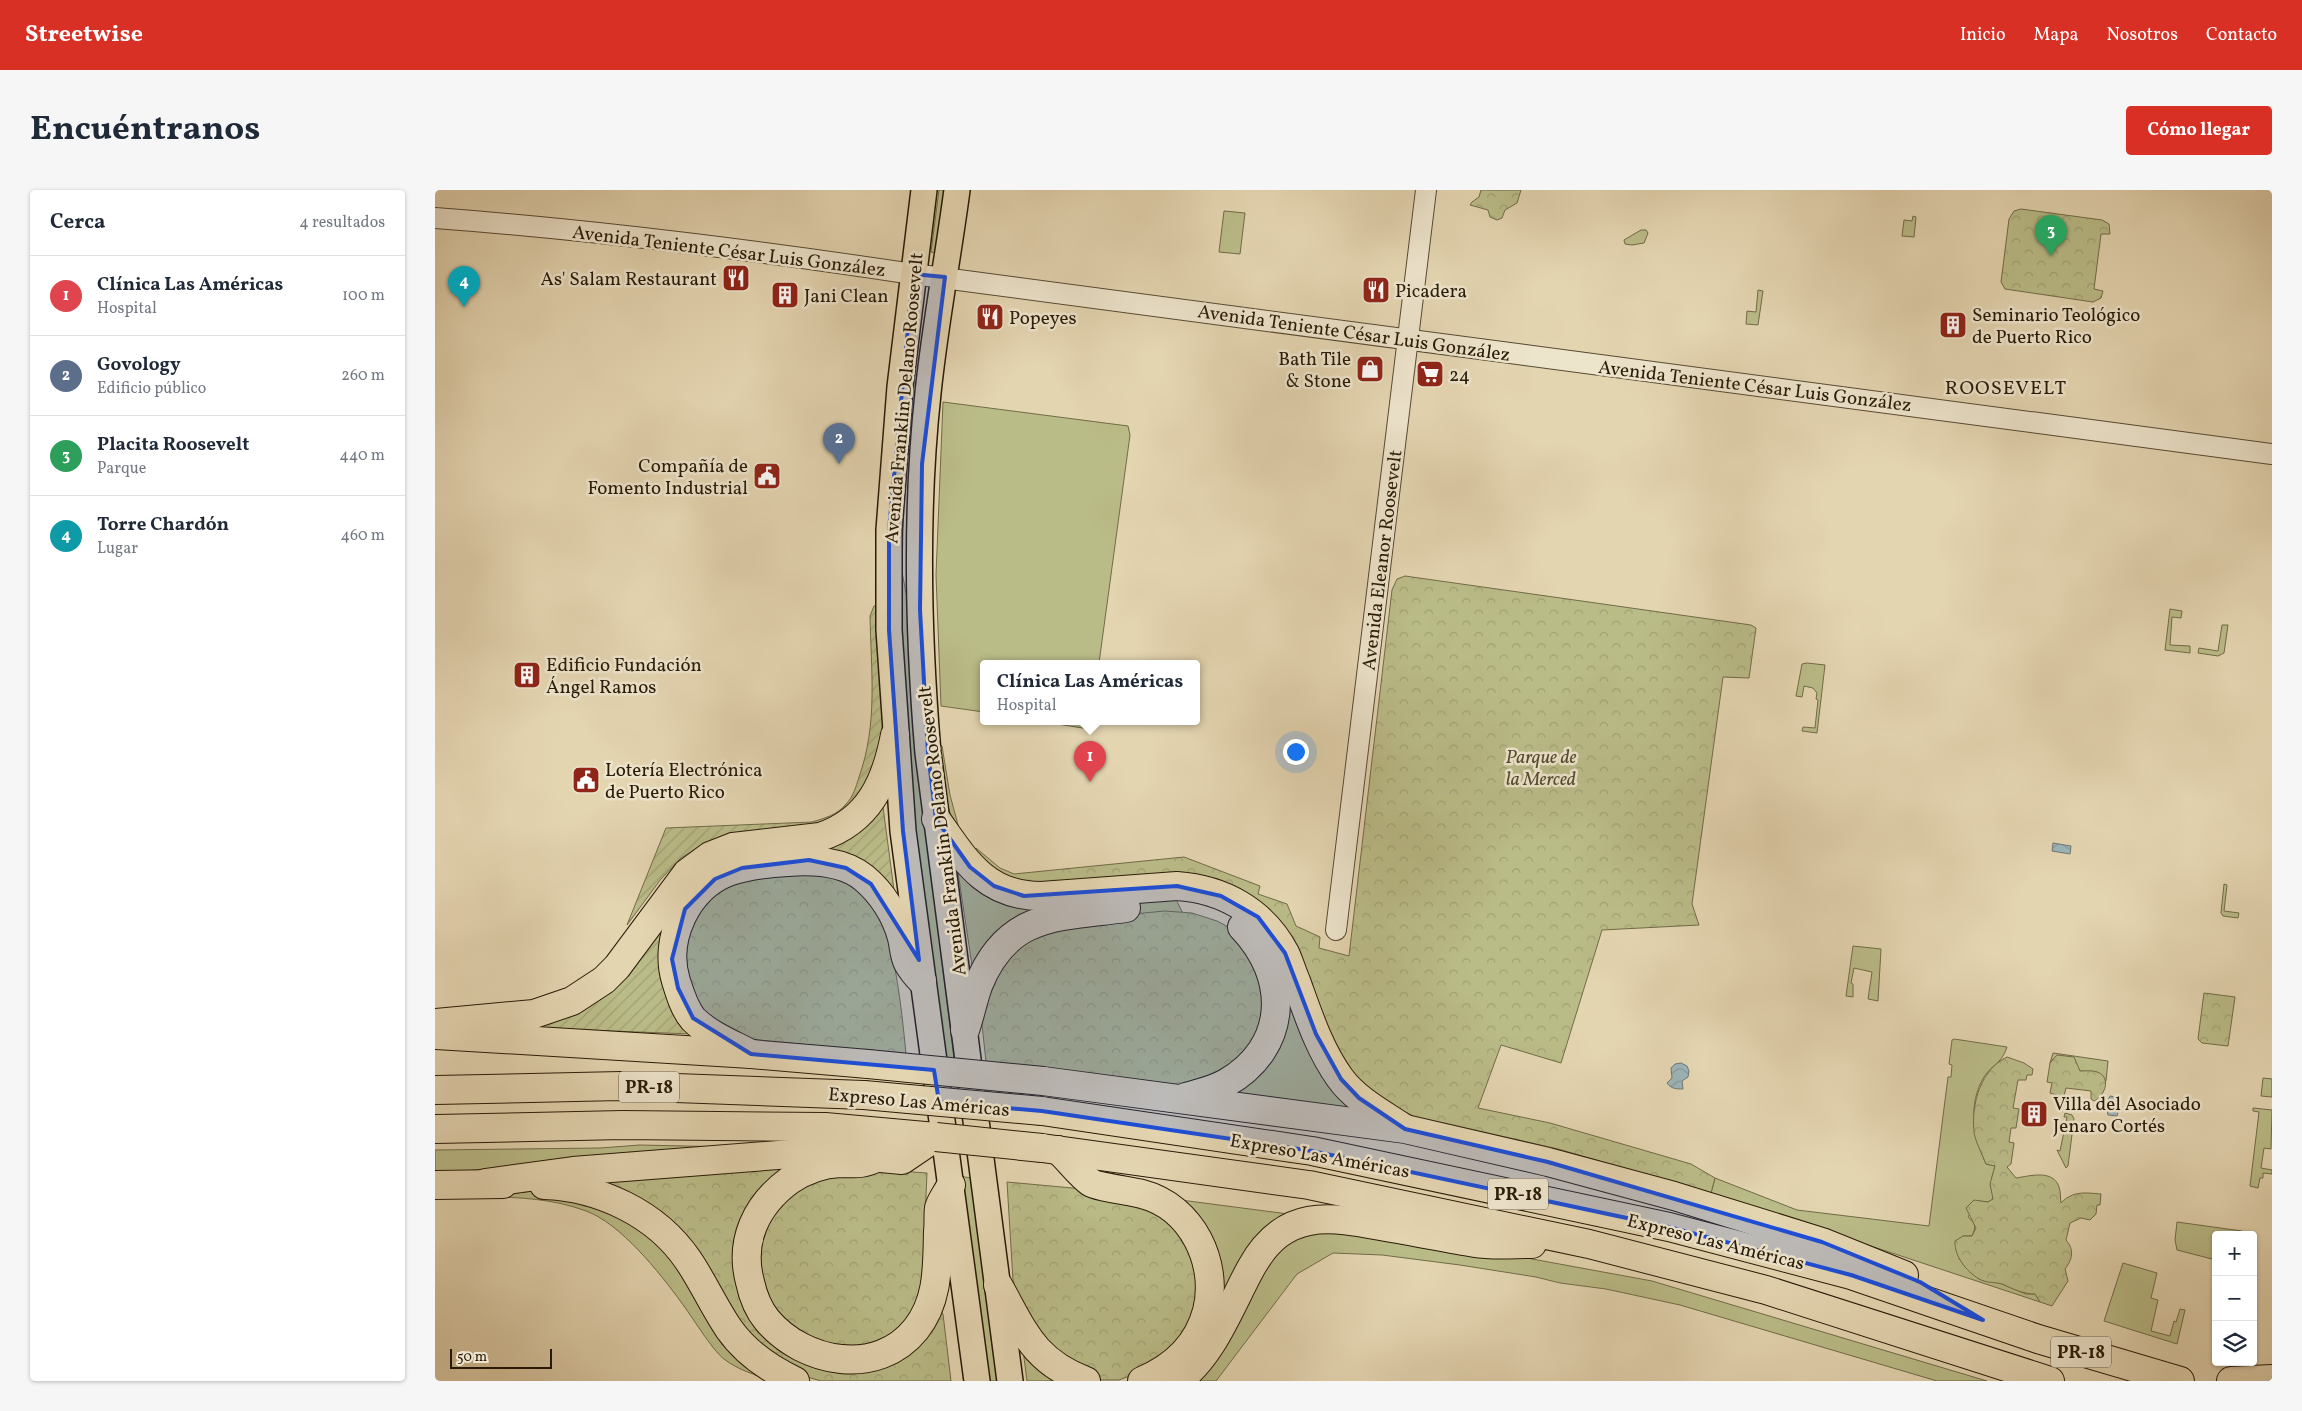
<!DOCTYPE html>
<html lang="es">
<meta charset="utf-8">
<style>
body{margin:0;font-family:Vollkorn,serif;background:#f6f6f7;color:#1f2937}
.controls{position:absolute;right:15px;bottom:15px;display:grid;overflow:hidden;border-radius:5px;box-shadow:0 1px 4px #0004}
.controls button{width:45px;height:45px;display:grid;place-items:center;padding:0;border:0;border-bottom:1px solid #e0e1e3;background:#fff;color:#1f2937;font:25px sans-serif}
.scale{position:absolute;left:15px;bottom:12px;width:102px;box-sizing:border-box;padding-left:5px;border:2px solid #281a07;border-top:0;font-size:14px;line-height:18px;white-space:nowrap;color:#281a07;-webkit-text-stroke:4px #ede4cc;paint-order:stroke}
.you{position:absolute;left:860px;top:561px;width:18px;height:18px;margin:-12px;border:4px solid #fff;border-radius:50%;background:#1a73e8;box-shadow:0 0 0 8px #1a73e833}
.badge{display:grid;place-items:center;width:32px;height:32px;border-radius:50%;background:#d93025;color:#fff;font-size:16px;font-weight:700}
.pin{position:absolute;translate:-50% -41px;filter:drop-shadow(0 1px 2px #0008)}
.pin::after{content:'';position:absolute;top:26px;width:18px;height:15px;background:inherit;clip-path:polygon(0 0,100% 0,50% 100%)}
.popup{position:absolute;left:545px;top:470px;width:220px;height:65px;box-sizing:border-box;display:grid;place-content:center;border-radius:5px;background:#fff;filter:drop-shadow(0 1px 4px #0005);font-size:16px;white-space:nowrap;color:#747a83}
.popup b{font-size:19px;color:#1f2937}
.popup::after{content:'';position:absolute;left:50%;top:100%;margin-left:-10px;border:10px solid transparent;border-top-color:#fff}
.list{margin:0;padding:0;list-style:none}
h2{display:flex;justify-content:space-between;align-items:center;height:65px;margin:0;padding:0 20px;font-size:21px}
h2 small{font-size:16px;font-weight:400;color:#747a83}
.list li{display:grid;grid-template-columns:32px 1fr auto;gap:15px;align-items:center;box-sizing:border-box;height:80px;padding:0 20px;border-top:1px solid #e0e1e3}
.list b{display:block;font-size:19px;white-space:nowrap}
.list p{margin:0;font-size:16px;white-space:nowrap;color:#747a83}
.list em{font-size:16px;font-style:normal;color:#747a83}
.icon{flex:none;width:28px;height:28px;fill:none;stroke:currentColor;stroke-width:2;stroke-linecap:round;stroke-linejoin:round}
.map{position:relative;flex:none;width:1837px;height:1191px;overflow:hidden;border-radius:5px}
header{display:flex;align-items:center;gap:30px;box-sizing:border-box;height:70px;padding:0 25px;background:#d93025;color:#fff}
header strong{font-size:24px}
nav{display:flex;gap:28px;margin-inline-start:auto;font-size:18px}
.intro{display:flex;align-items:center;justify-content:space-between;box-sizing:border-box;height:120px;padding:0 30px}
h1{margin:0;font-size:35px}
.button{padding:12px 22px;border-radius:5px;background:#d93025;color:#fff;font-size:18px;font-weight:700}
main{display:flex;gap:30px;padding:0 30px}
aside{flex:1;background:#fff;border-radius:5px;box-shadow:0 1px 4px #0004}
.map>svg:first-child{display:block}
.grass{fill:#babc88;stroke:#716b48}
.forest{fill:url(#forest-crowns);stroke:#716b48}
.garden{fill:url(#garden-furrows);stroke:#716b48}
.water{fill:url(#water-waves);stroke:#6e7772}
.lines{fill:none;stroke-linecap:round;stroke-linejoin:round}
.minor-casing{stroke:#574932;stroke-width:22}
.major-casing{stroke:#281a07;stroke-width:28}
.highway-casing{stroke:#281a07;stroke-width:30}
.minor{stroke:#ede4cc;stroke-width:20}
.major{stroke:#e4d5b1;stroke-width:25}
.highway{stroke:#e4d5b1;stroke-width:28}
.highway-bridge-casing{stroke:#281a07;stroke-width:30;stroke-linecap:butt}
.highway-bridge{stroke:#e4d5b1;stroke-width:28}
.marked{fill:#1d4ed8;fill-opacity:0.2;stroke:#1d4ed8;stroke-width:4;stroke-linejoin:round}
.labels{text-anchor:middle;stroke-width:5;stroke-linejoin:round;paint-order:stroke}
.shield{fill:#ede4cc;stroke:#635742;stroke-width:1}
.shield-label{font-size:18px;font-weight:bold;fill:#281a07}
.street-label{font-size:19px;fill:#281a07;stroke:#ede4cc}
.poi-label{font-size:19px;fill:#281a07;stroke:#ede4cc;text-anchor:start}
.park-label{font-size:19px;font-style:italic;fill:#544b2e;stroke:#ede4cc}
.neighbourhood-label{font-size:20px;letter-spacing:1px;fill:#281a07;stroke:#ede4cc}
</style>
<header>
<strong>Streetwise</strong>
<nav><a>Inicio</a><a>Mapa</a><a>Nosotros</a><a>Contacto</a></nav>
</header>
<div class="intro"><h1>Encuéntranos</h1><a class="button">Cómo llegar</a></div>
<main>
<aside>
<h2>Cerca<small>4 resultados</small></h2>
<ul class="list">
<li><span class="badge" style="background:#e0444e">1</span><div><b>Clínica Las Américas</b><p>Hospital</p></div><em>100 m</em></li>
<li><span class="badge" style="background:#5c6f8a">2</span><div><b>Govology</b><p>Edificio público</p></div><em>260 m</em></li>
<li><span class="badge" style="background:#2e9e5b">3</span><div><b>Placita Roosevelt</b><p>Parque</p></div><em>440 m</em></li>
<li><span class="badge" style="background:#0f9aa8">4</span><div><b>Torre Chardón</b><p>Lugar</p></div><em>460 m</em></li>
</ul>
</aside>
<div class="map">
<svg width="1837" height="1191" viewBox="0 0 1837 1191">
<defs>
<pattern id="forest-crowns" width="20" height="18" patternUnits="userSpaceOnUse" patternTransform="scale(1.25)"><rect width="20" height="18" fill="#babc88"/><path d="M2 6a3 3 0 1 1 6 0M12 15a3 3 0 1 1 6 0" fill="none" stroke="#a0a174"/></pattern>
<pattern id="garden-furrows" width="10" height="10" patternUnits="userSpaceOnUse" patternTransform="scale(1.25)"><rect width="10" height="10" fill="#babc88"/><path d="M-1 1l2-2M0 10L10 0M9 11l2-2" fill="none" stroke="#a0a174"/></pattern>
<pattern id="water-waves" width="16" height="10" patternUnits="userSpaceOnUse" patternTransform="scale(1.25)"><rect width="16" height="10" fill="#9db5b9"/><path d="M0 5q4-4 8 0t8 0" fill="none" stroke="#879b9e"/></pattern>
</defs>
<rect width="100%" height="100%" fill="#e4d5b1"/>
<filter id="stains"><feTurbulence type="fractalNoise" baseFrequency=".004" numOctaves="4"/><feColorMatrix values="0 0 0 0 .2 0 0 0 0 .09 0 0 0 0 .02 0 0 0 .5 -.17"/></filter>
<radialGradient id="worn" r=".72"><stop offset=".6" stop-color="#630" stop-opacity="0"/><stop offset="1" stop-color="#630" stop-opacity=".3"/></radialGradient>
<!-- grass -->
<g class="grass">
<path d="M504 0H510L501 63 496 62Z"/>
<path d="M789 21 810 23 805 64 784 62Z"/>
<path d="M1478 26 1481 27 1479 47 1467 46 1469 30 1477 31Z"/>
<path d="M1206 40H1211L1213 43 1209 53 1197 55 1190 54 1189 50Z"/>
<path d="M1323 100 1328 101 1323 135 1311 134 1312 121 1321 122Z"/>
<path d="M479 168 469 300 467 382 475 424 489 625 519 869 508 868 476 625 461 383Z"/>
<path d="M508 212 693 236 695 245 664 473H549V522L506 516 501 385Z"/>
<path d="M1735 419 1747 421 1746 428 1737 427 1735 455 1755 456V463L1730 460Z"/>
<path d="M1787 435H1793L1789 463 1783 466 1763 463 1764 458 1783 461Z"/>
<path d="M1372 473 1390 475 1382 543 1367 541 1368 537 1380 538 1383 510 1381 509 1382 503 1378 498 1369 496 1367 507 1361 506 1367 474Z"/>
<path d="M603 531H655L654 539Z"/>
<path d="M503 555 507 556 515 605 526 646C509 621 508 585 503 555Z"/>
<path d="M521 669C528 682 539 689 551 697 563 705 581 715 596 717 609 718 624 715 637 713 682 707 740 691 783 710 845 738 846 791 867 846 874 865 890 884 904 899 912 908 921 918 932 924L931 928 789 904C795 896 806 892 813 885 828 874 840 856 845 838 848 827 847 812 845 800 838 747 794 705 739 705L800 832 633 717C584 726 565 740 538 782Z"/>
<path d="M1789 694 1792 695 1789 721 1804 723 1803 728 1788 726 1786 723Z"/>
<path d="M1418 756 1446 759 1443 811 1433 809 1437 782 1419 778 1416 793 1418 794V807L1411 806Z"/>
<path d="M1519 849 1572 857C1566 875 1557 874 1549 887 1532 915 1539 947 1551 974L1560 976 1557 987 1558 1009 1553 1012 1543 1011 1533 1027C1541 1033 1541 1037 1537 1046H1528L1524 1069 1544 1089 1565 1093 1591 1104H1601L1605 1112 1276 1003 1280 988 1362 1020 1494 1036 1513 887H1516L1517 875 1514 874 1517 850Z"/>
<path d="M1618 863 1673 871 1671 891 1662 882 1645 881 1618 869 1615 873Z"/>
<path d="M1828 888 1837 889V907L1826 906Z"/>
<path d="M1818 918 1837 920 1836 959 1829 958 1826 978 1837 980V984L1828 983V988H1825L1823 998 1815 996 1824 922 1818 921Z"/>
<path d="M1630 923 1637 925 1639 929 1633 976 1631 978 1622 960 1625 961 1632 927H1629Z"/>
<path d="M205 955 296 957 97 976 0 983V960L165 958Z"/>
<path d="M524 986 536 988 563 1191H551Z"/>
<path d="M97 1001 129 1003 207 1036 337 1191C321 1185 303 1180 289 1169 277 1160 256 1125 246 1112 225 1083 185 1033 151 1021 119 1009 85 1007 51 1007Z"/>
<path d="M738 1009 861 1025 799 1092 724 1189Z"/>
<path d="M1742 1032 1807 1041 1806 1045H1781V1070L1742 1060 1740 1050Z"/>
<path d="M880 1034 1070 1064 1217 1091 1552 1191H1502L1245 1115 1171 1099 1125 1093 1101 1087 1025 1075 947 1065 898 1063 862 1084 781 1191H751L829 1072Z"/>
<path d="M1688 1073 1722 1083 1716 1108 1723 1110 1716 1141 1735 1146 1739 1131 1741 1132 1745 1119 1750 1120 1742 1154 1669 1131Z"/>
<path d="M587 1152 630 1191H592Z"/>
</g>
<!-- forest -->
<g class="forest">
<path d="M1046 0H1086L1082 13 1070 20 1067 28 1062 30 1055 27 1053 20 1035 15 1037 12 1044 7Z"/>
<path d="M1586 19 1667 30 1674 34 1675 44H1666L1659 99 1668 101 1666 108 1658 112 1570 99 1566 92 1574 29 1579 21Z"/>
<path d="M970 386 1316 435 1321 438 1314 488 1288 487 1257 714 1264 735 1167 740 1126 873 1066 855 1043 918 1115 933 1256 974 1280 988 1276 1003 1123 959 979 926 945 911 910 880 819 714 589 701 533 666 541 658 565 678 579 684 749 667 825 696 823 704 852 714 861 736 885 747 884 758 914 766 957 400 962 389Z"/>
<path d="M396 682 444 714C460 764 466 811 471 864L312 849 267 823 247 770 263 716 301 688Z"/>
<path d="M730 721 757 723 782 731 803 742 832 798 831 829 818 858 790 885 741 895 551 872 546 825 563 771 579 754 666 727Z"/>
<path d="M1769 803 1800 807 1793 856 1767 853 1763 849Z"/>
<path d="M1622 865 1639 867 1645 881C1650 881 1658 880 1662 882 1677 887 1670 906 1659 911L1656 909V901L1631 898 1629 906 1627 907 1615 903 1617 893 1612 892 1615 873Z"/>
<path d="M1572 867 1589 873 1598 879 1597 885H1592L1591 890H1583L1578 918 1584 919 1581 938H1576L1574 952 1579 953 1576 974 1572 977 1581 988C1595 986 1618 979 1624 997 1626 1002 1625 1008 1626 1013 1638 1000 1652 1003 1666 1004L1665 1015H1662L1661 1024 1655 1030 1646 1028 1635 1033 1631 1050C1640 1060 1637 1070 1630 1079L1633 1091 1617 1116 1605 1112 1600 1104C1588 1104 1578 1099 1567 1094 1560 1092 1551 1093 1544 1089 1531 1081 1519 1066 1520 1051L1528 1046H1537L1541 1038 1531 1018 1539 1010 1553 1012 1558 1009 1555 994 1560 976 1551 974C1548 966 1539 949 1539 941 1536 914 1546 879 1572 867Z"/>
<path d="M377 967 337 993 310 1112 406 1175 506 1121 508 1124 516 1191H386L369 1186 326 1162 267 1078 132 985Z"/>
<path d="M423 978 492 983 487 1101 478 1129 444 1155 404 1161 347 1136 321 1086 330 1033 361 993Z"/>
<path d="M572 992 681 1002 746 1038 763 1090V1105L750 1148 705 1182 684 1190H666L648 1186 588 1127 578 1090Z"/>
</g>
<!-- garden -->
<g class="garden">
<path d="M439 416H442L449 541 444 575 419 613 383 636 270 653 246 668 226 689 192 735 231 638 377 632C390 628 402 625 411 614 418 607 421 597 424 587 443 534 436 481 435 426Z"/>
<path d="M446 602 461 715 381 662Z"/>
<path d="M224 738 232 740 257 844 98 838Z"/>
</g>
<!-- water -->
<g class="water">
<path d="M1618 653 1636 656 1635 664 1617 661Z"/>
<path d="M1246 873 1252 876 1254 881 1253 887 1247 891 1248 899C1242 899 1236 899 1232 893L1237 888 1236 878 1240 874Z"/>
<path d="M1675 906 1686 908 1682 926 1673 925 1671 915Z"/>
</g>
<g class="lines">
<defs>
<g id="minor">
<path d="M0 28C160 40 319 60 478 84L1837 264"/>
<path d="M901 740 991 0"/>
</g>
<g id="major">
<path d="M489 0 465 197 454 340V440L468 641 542 1191"/>
<path d="M522 0C513 68 500 135 493 203 480 322 483 444 493 563L575 1191"/>
</g>
<g id="highway">
<path d="M501 629C530 670 550 706 606 706L742 696C787 699 828 721 850 763 854 771 857 782 861 791 873 824 884 859 905 888 920 909 946 923 967 937"/>
<path d="M0 833 99 824 137 811 169 790 182 777 252 683 275 666 298 657 385 647C434 631 451 592 460 545"/>
<path d="M530 840C535 826 538 810 543 796 572 722 623 727 691 718"/>
<path d="M1 845 316 864 433 874"/>
<path d="M316 864C297 854 274 845 258 829 249 818 245 804 241 791 228 749 252 698 293 682 312 675 334 673 353 672 379 670 408 671 429 688 447 703 461 725 467 748 469 756 469 766 473 773 477 780 482 786 487 791"/>
<path d="M608 891 970 939 1113 972 1239 1006 1387 1052 1469 1085"/>
<path d="M0 900 186 896 429 905"/>
<path d="M751 907C764 903 779 900 791 893 854 857 855 787 807 737"/>
<path d="M607 921 877 961 1234 1037 1416 1085 1603 1149 1745 1191"/>
<path d="M0 939 188 935 390 937 501 947"/>
<path d="M607 958 874 995 1154 1054 1331 1100 1615 1191"/>
<path d="M623 960C634 970 644 984 655 992 662 997 696 1001 707 1004 757 1017 784 1073 772 1121 763 1155 738 1178 707 1191"/>
<path d="M441 968C426 975 421 973 405 973 386 974 370 980 355 990 321 1015 304 1051 315 1092 318 1106 323 1119 332 1130 369 1174 443 1187 481 1139 504 1110 502 1076 503 1041 504 1034 503 1025 504 1018 506 1010 513 1002 516 995"/>
<path d="M50 993 138 981 382 962 467 970 501 947"/>
<path d="M0 995 68 994"/>
<path d="M109 995C164 997 221 1023 253 1070 268 1092 279 1117 294 1139 310 1162 335 1179 360 1191"/>
<path d="M563 1095C589 1141 598 1171 651 1191"/>
<path d="M742 1191C777 1168 796 1114 816 1078 849 1018 893 1026 951 1037 981 1042 1010 1048 1040 1053 1058 1056 1079 1054 1097 1054"/>
<path d="M1796 1191 1837 1189"/>
</g>
</defs>
<!-- minor casing -->
<use href="#minor" class="minor-casing"/>
<!-- major casing -->
<use href="#major" class="major-casing"/>
<!-- highway casing -->
<use href="#highway" class="highway-casing"/>
<!-- minor -->
<use href="#minor" class="minor"/>
<!-- major -->
<use href="#major" class="major"/>
<!-- highway -->
<use href="#highway" class="highway"/>
<defs>
<g id="highway-bridge">
<path d="M433 874 608 891"/>
<path d="M429 905 607 921"/>
<path d="M501 947 607 958"/>
</g>
</defs>
<!-- highway-bridge casing -->
<use href="#highway-bridge" class="highway-bridge-casing"/>
<!-- highway-bridge -->
<use href="#highway-bridge" class="highway-bridge"/>
</g>
<!-- marked area -->
<path class="marked" d="M478 84 510 87 487 274 485 420 493 563 501 629 535 677 559 696 589 706 742 696 786 706 823 727 850 763 881 844 906 889 924 908 970 939 1113 972 1387 1052 1485 1092 1548 1130 1416 1085 1234 1037 877 961 607 921 504 912 499 880 316 864 258 828 243 798 237 769 250 719 280 689 307 678 374 670 411 678 436 694 484 770 468 641 454 440V340Z"/>
<!-- icons -->
<defs>
<symbol id="restaurant-square" viewBox="-11 -11 22 22"><rect x="-9" y="-9" width="18" height="18" rx="4" fill="#8f2418" stroke="#ede4cc"/><path d="M-5-6h1v4h1v-4h1v4h1v-4h1v5L-1.5 .5V6h-2V.5L-5-1ZM5-6V6H3V1.5H1.5Q1.5-4 5-6Z" fill="#fff"/></symbol>
<symbol id="building-square" viewBox="-11 -11 22 22"><rect x="-9" y="-9" width="18" height="18" rx="4" fill="#8f2418" stroke="#ede4cc"/><path d="M-4-6H4V6H1V3H-1V6H-4ZM-2.5-4.3h1.7v1.8h-1.7ZM.8-4.3h1.7v1.8H.8ZM-2.5-1h1.7V.8h-1.7ZM.8-1h1.7V.8H.8Z" fill="#fff"/></symbol>
<symbol id="shop-square" viewBox="-11 -11 22 22"><rect x="-9" y="-9" width="18" height="18" rx="4" fill="#8f2418" stroke="#ede4cc"/><path d="M-5-2.5h2.3a2.7 3.5 0 0 1 5.4 0H5L5.5 6h-11ZM-1.5-2.5h3a1.5 2.3 0 0 0-3 0Z" fill="#fff"/></symbol>
<symbol id="supermarket-square" viewBox="-11 -11 22 22"><rect x="-9" y="-9" width="18" height="18" rx="4" fill="#8f2418" stroke="#ede4cc"/><path d="M-6-5.5h2.5l.6 2H6L4.5 2H-2.5L-4.4-4H-6ZM-1.5 3.2a1.3 1.3 0 1 0 .1 0ZM3 3.2a1.3 1.3 0 1 0 .1 0Z" fill="#fff"/></symbol>
<symbol id="civic-square" viewBox="-11 -11 22 22"><rect x="-9" y="-9" width="18" height="18" rx="4" fill="#8f2418" stroke="#ede4cc"/><path d="M-.6-6.5H3V-4.5H.6V-3L4-1V1h2V6H-6V1h2V-1L-.6-3ZM-1.2 2.5V6h2.4V2.5Z" fill="#fff"/></symbol>
</defs>
<g fill-rule="evenodd">
<use href="#restaurant-square" x="285" y="72" width="32" height="32"/>
<use href="#restaurant-square" x="925" y="84" width="32" height="32"/>
<use href="#building-square" x="334" y="89" width="32" height="32"/>
<use href="#restaurant-square" x="539" y="111" width="32" height="32"/>
<use href="#building-square" x="1502" y="119" width="32" height="32"/>
<use href="#shop-square" x="919" y="163" width="32" height="32"/>
<use href="#supermarket-square" x="979" y="168" width="32" height="32"/>
<use href="#civic-square" x="316" y="270" width="32" height="32"/>
<use href="#building-square" x="76" y="469" width="32" height="32"/>
<use href="#civic-square" x="135" y="574" width="32" height="32"/>
<use href="#building-square" x="1583" y="908" width="32" height="32"/>
</g>
<g class="labels">
<!-- shield labels -->
<g class="shield">
<rect x="184" y="881.5" width="60" height="31" rx="4"/>
<rect x="1053" y="988.5" width="60" height="31" rx="4"/>
<rect x="1616" y="1146.5" width="60" height="31" rx="4"/>
</g>
<g class="shield-label">
<text x="214" y="903">PR-18</text>
<text x="1083" y="1010">PR-18</text>
<text x="1646" y="1168">PR-18</text>
</g>
<!-- street labels -->
<g class="street-label">
<text transform="translate(294 60) rotate(7)" y="7">Avenida Teniente César Luis González</text>
<text transform="translate(919 142) rotate(8)" y="7">Avenida Teniente César Luis González</text>
<text transform="translate(1320 195) rotate(7)" y="7">Avenida Teniente César Luis González</text>
<text transform="translate(468 208) rotate(-85)" y="7">Avenida Franklin Delano Roosevelt</text>
<text transform="translate(946 370) rotate(-83)" y="7">Avenida Eleanor Roosevelt</text>
<text transform="translate(506 641) rotate(-97)" y="7">Avenida Franklin Delano Roosevelt</text>
<text transform="translate(484 911) rotate(5)" y="7">Expreso Las Américas</text>
<text transform="translate(885 965) rotate(10)" y="7">Expreso Las Américas</text>
<text transform="translate(1281 1051) rotate(14)" y="7">Expreso Las Américas</text>
</g>
<!-- poi labels -->
<g class="poi-label">
<text x="282" y="95" text-anchor="end">As' Salam Restaurant</text>
<text x="960" y="107">Picadera</text>
<text x="369" y="112">Jani Clean</text>
<text x="1537" y="131">Seminario Teológico<tspan x="1537" dy="22">de Puerto Rico</tspan></text>
<text x="574" y="134">Popeyes</text>
<text x="916" y="175" text-anchor="end">Bath Tile<tspan x="916" dy="22">&amp; Stone</tspan></text>
<text x="1014" y="191">24</text>
<text x="313" y="282" text-anchor="end">Compañía de<tspan x="313" dy="22">Fomento Industrial</tspan></text>
<text x="111" y="481">Edificio Fundación<tspan x="111" dy="22">Ángel Ramos</tspan></text>
<text x="170" y="586">Lotería Electrónica<tspan x="170" dy="22">de Puerto Rico</tspan></text>
<text x="1618" y="920">Villa del Asociado<tspan x="1618" dy="22">Jenaro Cortés</tspan></text>
</g>
<!-- park labels -->
<g class="park-label">
<text x="1106" y="573">Parque de<tspan x="1106" dy="22">la Merced</tspan></text>
</g>
<!-- neighbourhood labels -->
<g class="neighbourhood-label">
<text x="1571" y="204">ROOSEVELT</text>
</g>
</g>
<rect width="100%" height="100%" filter="url(#stains)"/>
<rect width="100%" height="100%" fill="url(#worn)"/>
</svg>
<div class="controls">
<button>+</button>
<button>−</button>
<button><svg class="icon" aria-label="layers" viewBox="0 0 24 24"><path d="M12 4l9 5-9 5-9-5zM3 14l9 5 9-5"/></svg></button>
</div>
<div class="scale">50 m</div>
<div class="you"></div>
<div class="pin badge" style="left:655px;top:592px;background:#e0444e">1</div>
<div class="popup"><b>Clínica Las Américas</b>Hospital</div>
<div class="pin badge" style="left:404px;top:274px;background:#5c6f8a">2</div>
<div class="pin badge" style="left:1616px;top:66px;background:#2e9e5b">3</div>
<div class="pin badge" style="left:29px;top:117px;background:#0f9aa8">4</div>
</div>
</main>
